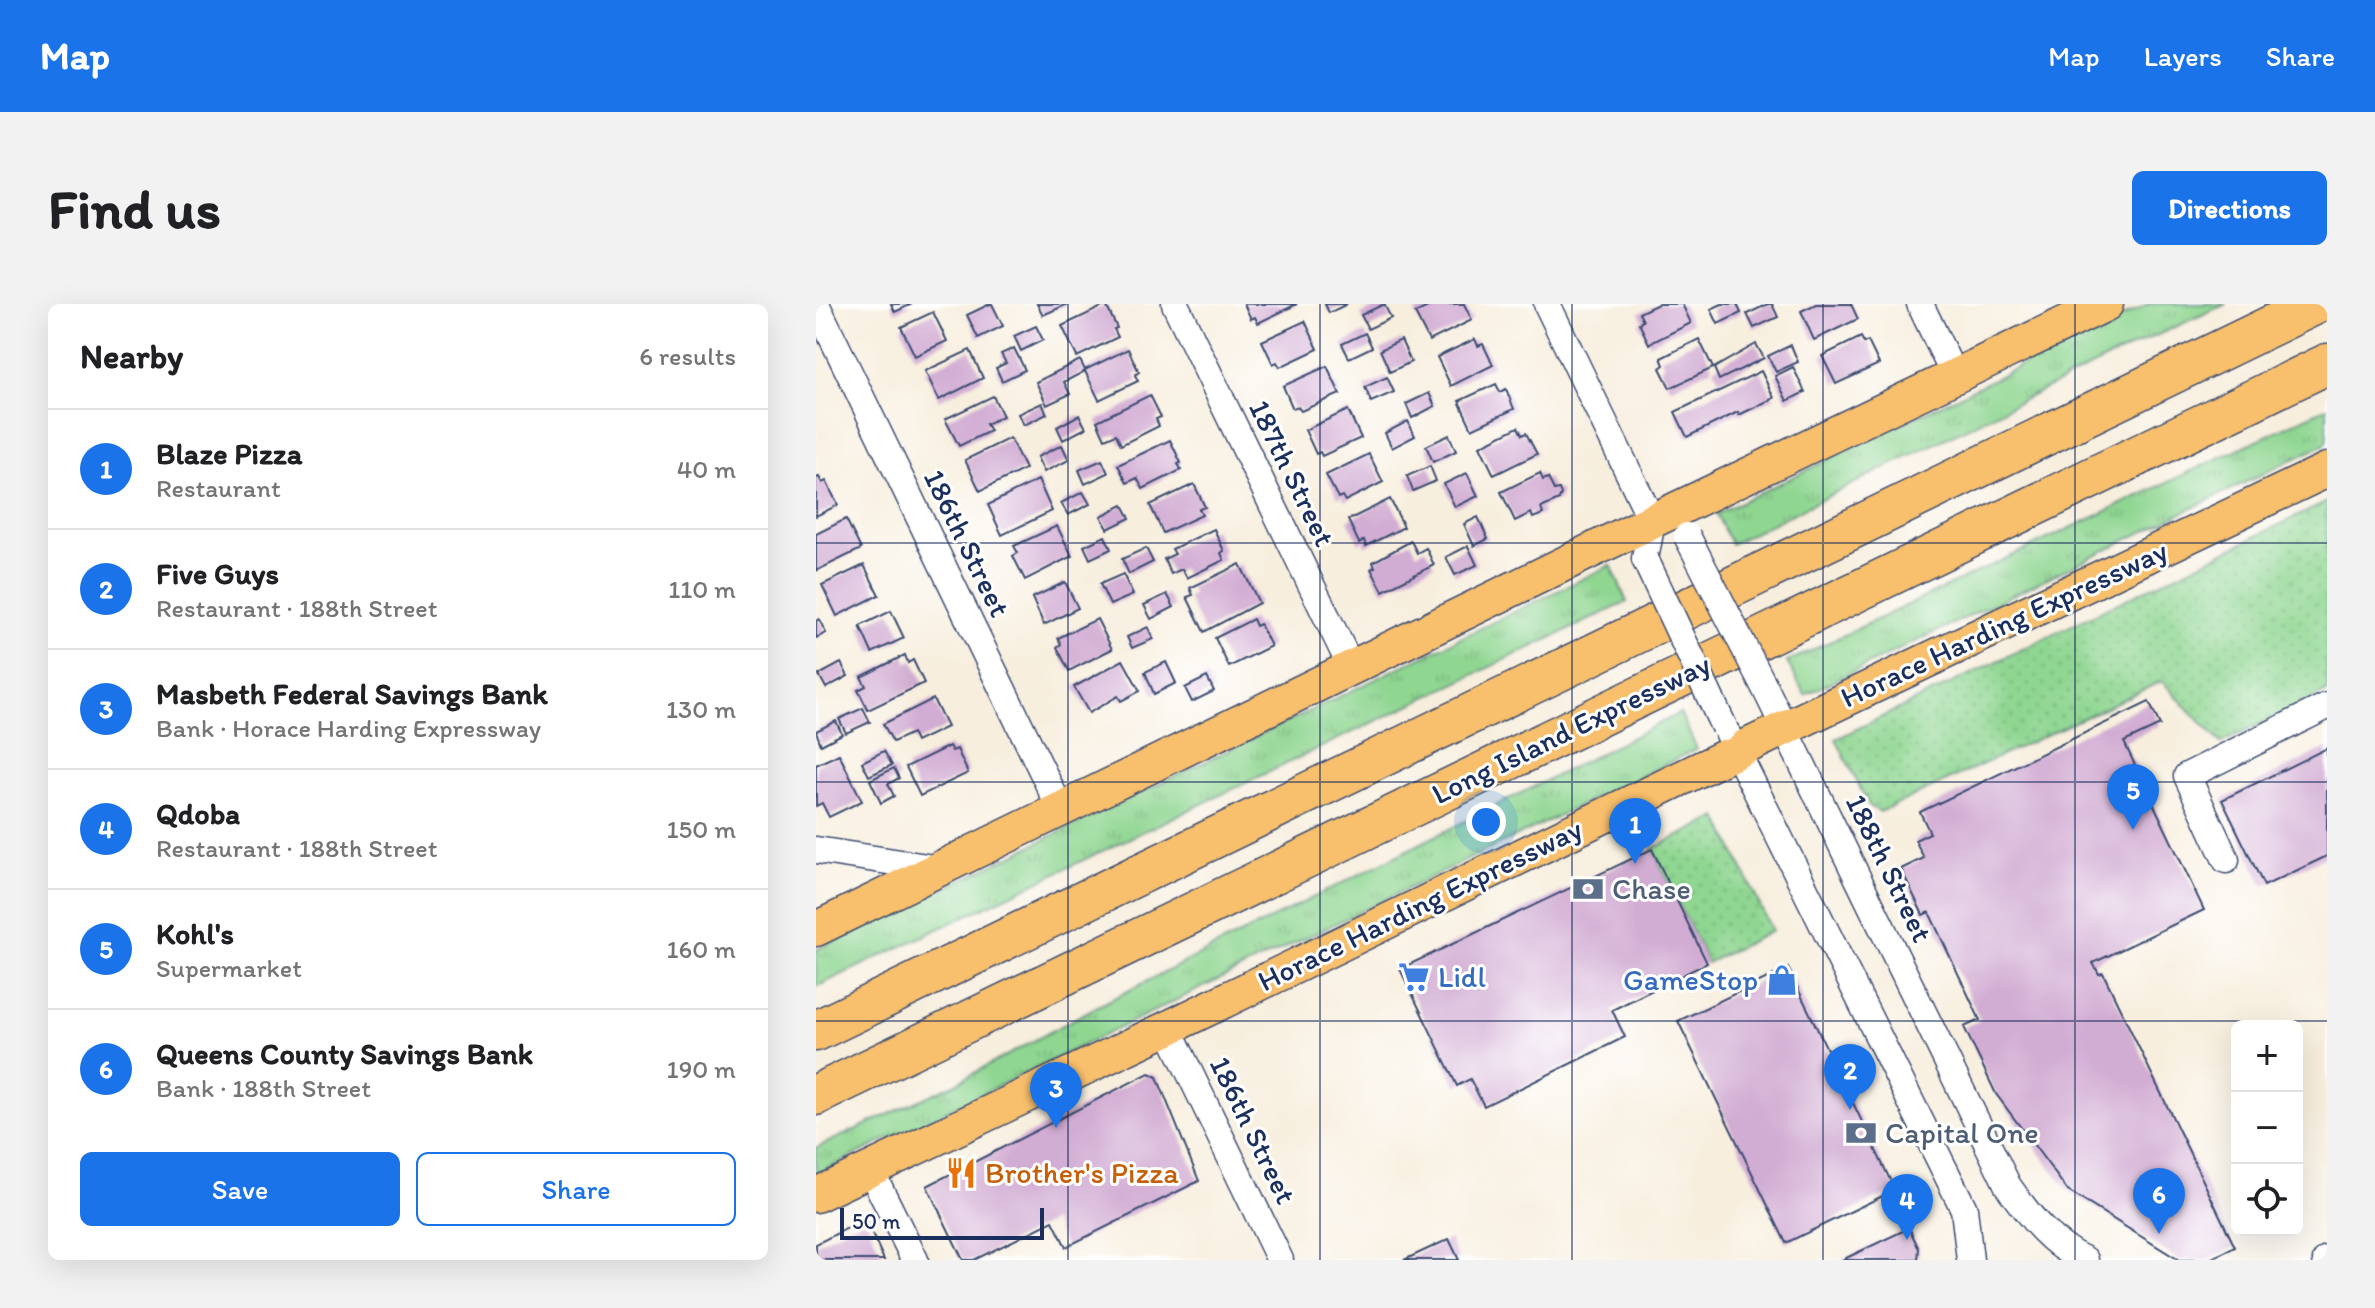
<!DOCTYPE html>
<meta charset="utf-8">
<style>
body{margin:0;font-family:Itim,sans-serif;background:#f2f2f2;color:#202124}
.controls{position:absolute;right:24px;bottom:24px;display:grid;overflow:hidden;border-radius:12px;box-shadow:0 8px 32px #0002}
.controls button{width:72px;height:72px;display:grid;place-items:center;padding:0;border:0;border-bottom:2px solid #e0e0e0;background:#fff;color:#202124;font:40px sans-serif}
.scale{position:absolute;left:24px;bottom:20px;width:204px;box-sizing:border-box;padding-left:8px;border:4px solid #1b2f5e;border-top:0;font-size:22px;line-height:28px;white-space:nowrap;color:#1b2f5e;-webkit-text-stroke:6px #fff;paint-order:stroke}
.you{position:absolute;left:670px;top:518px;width:28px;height:28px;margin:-20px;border:6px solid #fff;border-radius:50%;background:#1a73e8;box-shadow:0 0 0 12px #1a73e833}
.badge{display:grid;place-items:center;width:52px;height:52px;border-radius:50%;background:#1a73e8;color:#fff;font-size:26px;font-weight:700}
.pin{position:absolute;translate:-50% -66px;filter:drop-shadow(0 2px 4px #0008)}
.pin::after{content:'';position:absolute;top:42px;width:28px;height:24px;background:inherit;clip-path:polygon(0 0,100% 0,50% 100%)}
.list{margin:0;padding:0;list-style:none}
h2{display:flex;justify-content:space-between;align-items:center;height:104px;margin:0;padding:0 32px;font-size:34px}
h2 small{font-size:26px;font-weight:400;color:#757577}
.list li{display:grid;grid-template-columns:52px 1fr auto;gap:24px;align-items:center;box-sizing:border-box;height:120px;padding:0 32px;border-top:2px solid #e0e0e0}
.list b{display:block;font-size:30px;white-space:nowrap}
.list p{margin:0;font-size:26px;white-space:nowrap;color:#757577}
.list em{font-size:26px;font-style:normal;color:#757577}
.actions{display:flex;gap:16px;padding:24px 32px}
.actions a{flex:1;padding:18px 0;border:2px solid #1a73e8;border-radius:12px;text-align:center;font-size:28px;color:#1a73e8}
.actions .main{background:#1a73e8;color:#fff}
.icon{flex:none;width:44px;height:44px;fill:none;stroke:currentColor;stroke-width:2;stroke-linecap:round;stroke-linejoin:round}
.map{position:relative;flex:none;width:1511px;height:956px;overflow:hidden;border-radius:12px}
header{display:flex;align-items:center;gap:48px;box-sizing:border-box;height:112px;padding:0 40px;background:#1a73e8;color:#fff}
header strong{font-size:38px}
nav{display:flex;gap:44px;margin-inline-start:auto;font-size:28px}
.intro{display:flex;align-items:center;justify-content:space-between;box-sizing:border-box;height:192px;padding:0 48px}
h1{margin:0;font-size:56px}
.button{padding:20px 36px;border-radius:12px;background:#1a73e8;color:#fff;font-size:28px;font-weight:700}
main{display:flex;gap:48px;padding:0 48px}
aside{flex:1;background:#fff;border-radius:12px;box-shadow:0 8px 32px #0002}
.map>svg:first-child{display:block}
.grass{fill:url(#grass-tufts);stroke:#558278;stroke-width:2}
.park{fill:url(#park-dots);stroke:#558278;stroke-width:2}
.building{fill:#d1acd3}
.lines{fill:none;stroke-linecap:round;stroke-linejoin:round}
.minor-casing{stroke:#3c4c71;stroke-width:29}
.major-casing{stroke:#3c4c71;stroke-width:37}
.highway-casing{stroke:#3c4c71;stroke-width:43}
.minor{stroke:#fff;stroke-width:26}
.major{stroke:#f8bf6c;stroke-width:34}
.highway{stroke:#f8bf6c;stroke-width:40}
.minor-bridge-casing{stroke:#3c4c71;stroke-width:29;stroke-linecap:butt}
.minor-bridge{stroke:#fff;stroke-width:26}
.grid{fill:none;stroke:#1b2f5e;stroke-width:2;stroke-opacity:0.55}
.labels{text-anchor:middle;stroke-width:6;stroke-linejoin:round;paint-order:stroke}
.street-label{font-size:30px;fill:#1b2f5e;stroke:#fff}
.service-label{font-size:30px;fill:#4e5e75;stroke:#fff;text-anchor:start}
.shop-label{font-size:30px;fill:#366cbe;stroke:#fff;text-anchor:start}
.food-label{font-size:30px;fill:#c56008;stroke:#fff;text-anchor:start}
</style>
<header>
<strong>Map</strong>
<nav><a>Map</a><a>Layers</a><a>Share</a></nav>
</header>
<div class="intro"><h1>Find us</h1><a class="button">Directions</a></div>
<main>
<aside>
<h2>Nearby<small>6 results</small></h2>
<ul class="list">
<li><span class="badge">1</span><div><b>Blaze Pizza</b><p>Restaurant</p></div><em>40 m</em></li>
<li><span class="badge">2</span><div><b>Five Guys</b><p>Restaurant · 188th Street</p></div><em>110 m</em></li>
<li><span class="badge">3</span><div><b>Masbeth Federal Savings Bank</b><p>Bank · Horace Harding Expressway</p></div><em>130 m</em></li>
<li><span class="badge">4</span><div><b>Qdoba</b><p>Restaurant · 188th Street</p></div><em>150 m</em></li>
<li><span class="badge">5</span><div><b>Kohl's</b><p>Supermarket</p></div><em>160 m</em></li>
<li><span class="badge">6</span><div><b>Queens County Savings Bank</b><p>Bank · 188th Street</p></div><em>190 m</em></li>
</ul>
<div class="actions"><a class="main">Save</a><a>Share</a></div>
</aside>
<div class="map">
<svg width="1511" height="956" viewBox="0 0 1511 956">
<defs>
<pattern id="grass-tufts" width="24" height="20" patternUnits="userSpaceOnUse" patternTransform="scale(2)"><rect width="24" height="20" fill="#8fd691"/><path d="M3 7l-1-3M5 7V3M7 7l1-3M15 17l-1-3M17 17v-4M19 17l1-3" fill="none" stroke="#7bb87f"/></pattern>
<pattern id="park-dots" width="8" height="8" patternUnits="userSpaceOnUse" patternTransform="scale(2)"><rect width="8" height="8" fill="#8fd691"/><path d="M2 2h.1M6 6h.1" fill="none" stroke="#7bb87f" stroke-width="1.8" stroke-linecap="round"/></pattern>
</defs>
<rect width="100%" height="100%" fill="#fff"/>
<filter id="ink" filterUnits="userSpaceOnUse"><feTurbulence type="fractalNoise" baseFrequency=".0125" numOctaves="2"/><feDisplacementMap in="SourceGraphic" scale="16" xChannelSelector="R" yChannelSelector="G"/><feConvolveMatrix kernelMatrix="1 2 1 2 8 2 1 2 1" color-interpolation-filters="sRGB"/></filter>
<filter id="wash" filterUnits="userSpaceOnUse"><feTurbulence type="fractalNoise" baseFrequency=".006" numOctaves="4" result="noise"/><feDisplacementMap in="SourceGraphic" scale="32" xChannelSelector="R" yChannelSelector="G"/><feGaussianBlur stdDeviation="1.8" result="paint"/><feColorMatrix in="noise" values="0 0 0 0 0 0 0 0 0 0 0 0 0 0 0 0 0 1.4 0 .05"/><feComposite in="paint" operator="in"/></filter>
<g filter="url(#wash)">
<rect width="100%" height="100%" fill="#f7eedd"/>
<!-- grass -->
<g class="grass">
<path d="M1332 0H1410L1317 42 915 240 900 210Z"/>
<path d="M1511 103V139L989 391 971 358Z"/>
<path d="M795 261 811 298 0 683V646Z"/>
<path d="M864 409 881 445 0 870V844L138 780 280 703Z"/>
</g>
<!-- park -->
<g class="park">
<path d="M1511 198V388L1405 439 1346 377 1064 508 1053 502 1020 435Z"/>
<path d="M902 513 956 627 891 659 836 545Z"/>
</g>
<g id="blocks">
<!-- building -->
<g class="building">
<path d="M75 0H96L79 8Z"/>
<path d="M174 0H176L187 22 162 34 151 11Z"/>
<path d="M221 0H252L227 11Z"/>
<path d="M428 0H481L442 19 439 13 435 15Z"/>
<path d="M509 0H531L513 9Z"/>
<path d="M568 0 575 14 552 25 545 11Z"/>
<path d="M618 0H648L656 16 613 37 599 9Z"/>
<path d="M842 0H866L875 19 833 40 823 19 827 17 823 9Z"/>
<path d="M906 0H921L925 9 902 20 895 5Z"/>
<path d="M952 0H956L962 13 938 24 931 10Z"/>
<path d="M1000 0H1035L1042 15 998 36 985 7Z"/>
<path d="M290 1 301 24 298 25 302 33 261 53 246 22Z"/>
<path d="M117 8 131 37 99 52 85 23Z"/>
<path d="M489 17 502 45 464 63 461 58 457 60 446 37Z"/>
<path d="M220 22 227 36 205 47 198 32Z"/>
<path d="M549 29 556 43 533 54 526 40Z"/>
<path d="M1045 33 1048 39 1052 37 1063 60 1020 80 1006 52Z"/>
<path d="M659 35 662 42 667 40 677 61 635 82 621 53Z"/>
<path d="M883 35 897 64 854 84 844 64 848 61 845 54Z"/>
<path d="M585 36 595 58 574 68 564 46Z"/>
<path d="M940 40 948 54 903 76 898 64Z"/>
<path d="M975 41 982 58 960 68 952 52Z"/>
<path d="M198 44 209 66 186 77 180 64 190 59 185 50Z"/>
<path d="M312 45 323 68 319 71 322 77 283 96 269 67 248 78 254 90 231 101 220 78 264 56 269 66Z"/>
<path d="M154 46 167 74 123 96 109 67Z"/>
<path d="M511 62 524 90 485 107 482 103 477 105 467 82Z"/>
<path d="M977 63 989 88 971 97 959 72Z"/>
<path d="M945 67 958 94 923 111 922 108 871 133 859 108Z"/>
<path d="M571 73 578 88 555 98 549 83Z"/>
<path d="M680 80 684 88 690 85 698 105 656 125 643 97Z"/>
<path d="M613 89 619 102 596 114 590 100Z"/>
<path d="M334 91 345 113 340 115 343 122 305 141 300 130 289 135 281 117Z"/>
<path d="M177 92 187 112 170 120 174 127 143 142 129 115Z"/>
<path d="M226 99 231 110 208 121 202 110Z"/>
<path d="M532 106 545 134 506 152 504 148 500 150 489 126Z"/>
<path d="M263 111 270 124 247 136 241 123Z"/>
<path d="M592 117 599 132 576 144 569 129Z"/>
<path d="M702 123 706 131 710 129 721 150 678 171 664 142Z"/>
<path d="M633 131 640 147 617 158 610 142Z"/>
<path d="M194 134 209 165 164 187 149 156Z"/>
<path d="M354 136 365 159 362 160 365 166 327 185 321 174 311 179 302 161Z"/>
<path d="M246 141 253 156 228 168 221 153Z"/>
<path d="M553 150 567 178 529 197 526 192 522 194 510 171Z"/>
<path d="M286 156 292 169 269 180 263 166Z"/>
<path d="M614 162 620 177 597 187 591 172Z"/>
<path d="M651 169 662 192 639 203 628 180Z"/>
<path d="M724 169 727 176 732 174 738 186 743 185 745 190 743 196 725 204 727 210 717 214 715 209 699 217 685 188Z"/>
<path d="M3 173 6 179 10 177 22 201 0 212V174Z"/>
<path d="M222 176 236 207 186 231 172 201Z"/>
<path d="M378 180 389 203 383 205 386 211 347 229 334 201Z"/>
<path d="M267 188 274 200 252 211 245 199Z"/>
<path d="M574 195 588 223 550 242 548 236 543 239 532 216Z"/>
<path d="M307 201 314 214 292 225 285 212Z"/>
<path d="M662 213 672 235 658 242 648 220Z"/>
<path d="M30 215 45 245 0 267V230Z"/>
<path d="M241 222 256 252 209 276 197 252 202 249 198 242Z"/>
<path d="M398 225 408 247 405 249 408 256 371 274 366 265 355 270 348 255 359 250 356 245Z"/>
<path d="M289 232 295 245 274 255 268 242Z"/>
<path d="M595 237 601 249 610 244 618 261 567 287 555 265 559 263 557 258Z"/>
<path d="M652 242 661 261 639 271 630 253Z"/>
<path d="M330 244 337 258 313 270 306 255Z"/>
<path d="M424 260 443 299 388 328 371 293 377 291 374 284Z"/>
<path d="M48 261 63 291 21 312 6 281Z"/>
<path d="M307 270 317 291 294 301 284 280Z"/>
<path d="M249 278 262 304 228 321 216 294Z"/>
<path d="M351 290 358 303 335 315 328 301Z"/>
<path d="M75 307 88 334 56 349 44 322Z"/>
<path d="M3 315 10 329 0 334V317Z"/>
<path d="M281 315 296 345 253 367 241 343 245 340 242 334Z"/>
<path d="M437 315 440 322 444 320 455 342 413 363 399 334Z"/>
<path d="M332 323 337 335 316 344 311 333Z"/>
<path d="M89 351 92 359 97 356 108 379 52 406 42 386 50 382 45 373Z"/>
<path d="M307 356 324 387 305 397 302 392 273 409 258 383Z"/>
<path d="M350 358 360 379 338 390 329 368Z"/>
<path d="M25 359 32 372 10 384 3 371Z"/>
<path d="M391 373 398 387 376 398 369 384Z"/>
<path d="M117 395 131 423 100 438 96 429 77 438 67 420Z"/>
<path d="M1333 398 1344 421 1308 438 1388 606 1277 659 1283 670 1287 669 1419 943 1392 956H1363L1252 887 1180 790 1148 723 1164 716 1113 608 1107 611 1085 565 1108 554 1099 536 1114 529 1104 508Z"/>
<path d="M47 404 54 418 30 429 23 415Z"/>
<path d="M20 417 26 430 5 441 0 427Z"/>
<path d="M133 442 136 447 141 445 152 469 104 492 90 463Z"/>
<path d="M1511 444V552L1448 582 1406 496Z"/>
<path d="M68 447 76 461 53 472 46 458Z"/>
<path d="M23 450 46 497 13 513 6 499 0 502V461Z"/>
<path d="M78 464 83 474 72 480 78 492 65 499 54 476Z"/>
<path d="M836 545 891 659 796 706 809 733 668 802 654 775 641 782 584 665Z"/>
<path d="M972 664 1079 886 970 939 862 717Z"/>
<path d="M333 769 341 773 383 877 250 943 237 917 158 956H147L111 882Z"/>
<path d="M45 917 51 918 68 956H0V940Z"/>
<path d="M1093 924 1103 945 1102 956H1026Z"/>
<path d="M633 935 643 956H588Z"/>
</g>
</g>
</g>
<g filter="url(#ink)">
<use href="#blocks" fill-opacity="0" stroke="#3c4c71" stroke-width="2"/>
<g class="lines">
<defs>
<g id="minor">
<path d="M0 0 245 506"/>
<path d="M359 0 536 365"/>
<path d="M731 0 836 217 829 255"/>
<path d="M1104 0 1139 73"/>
<path d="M949 384 1192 882C1213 912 1235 941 1269 956"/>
<path d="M912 430 1148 905 1154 956"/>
<path d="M0 546 124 565"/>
<path d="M1410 556 1371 472 1511 402"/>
<path d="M352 724 464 956"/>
<path d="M54 865 99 956"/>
<path d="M1510 956 1511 955"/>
</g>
<g id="major">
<path d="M0 625 836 217 1290 0"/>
<path d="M0 891 352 724 921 447 1511 166"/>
</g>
<g id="highway">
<path d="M0 727 1500 0"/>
<path d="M0 791 1511 60"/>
</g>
</defs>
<!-- minor casing -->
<use href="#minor" class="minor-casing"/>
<!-- major casing -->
<use href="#major" class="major-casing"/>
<!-- highway casing -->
<use href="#highway" class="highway-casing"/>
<!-- minor -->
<use href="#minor" class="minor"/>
<!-- major -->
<use href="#major" class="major"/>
<!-- highway -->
<use href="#highway" class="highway"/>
<defs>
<g id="minor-bridge">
<path d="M871 232 949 384"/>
<path d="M829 255 908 423"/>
</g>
</defs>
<!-- minor-bridge casing -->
<use href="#minor-bridge" class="minor-bridge-casing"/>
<!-- minor-bridge -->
<use href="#minor-bridge" class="minor-bridge"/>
</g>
</g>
<!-- grid -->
<path class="grid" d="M252 0V956M504 0V956M756 0V956M1007 0V956M1259 0V956M0 239H1511M0 478H1511M0 717H1511"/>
<!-- icons -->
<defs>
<symbol id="bank-bare" viewBox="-9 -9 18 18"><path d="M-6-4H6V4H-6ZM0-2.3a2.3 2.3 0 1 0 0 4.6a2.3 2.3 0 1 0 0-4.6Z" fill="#5c6f8a" stroke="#fff" stroke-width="2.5" paint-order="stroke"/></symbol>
<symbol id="supermarket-bare" viewBox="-9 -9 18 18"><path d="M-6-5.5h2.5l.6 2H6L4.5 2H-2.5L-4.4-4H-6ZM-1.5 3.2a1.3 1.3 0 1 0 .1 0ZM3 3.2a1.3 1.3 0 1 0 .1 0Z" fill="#3f7fe0" stroke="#fff" stroke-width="2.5" paint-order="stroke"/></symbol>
<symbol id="shop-bare" viewBox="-9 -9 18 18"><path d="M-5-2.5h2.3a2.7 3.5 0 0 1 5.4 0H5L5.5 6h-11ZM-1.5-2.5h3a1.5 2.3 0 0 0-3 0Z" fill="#3f7fe0" stroke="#fff" stroke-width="2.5" paint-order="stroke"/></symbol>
<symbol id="restaurant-bare" viewBox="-9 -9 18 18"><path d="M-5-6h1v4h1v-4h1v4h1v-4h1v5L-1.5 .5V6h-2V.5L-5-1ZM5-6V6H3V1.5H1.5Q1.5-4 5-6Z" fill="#e8710a" stroke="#fff" stroke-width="2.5" paint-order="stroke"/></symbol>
</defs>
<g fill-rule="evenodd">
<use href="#bank-bare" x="750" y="563" width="44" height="44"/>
<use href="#supermarket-bare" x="576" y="651" width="44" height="44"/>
<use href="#shop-bare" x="944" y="654" width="44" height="44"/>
<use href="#bank-bare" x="1023" y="807" width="44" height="44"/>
<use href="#restaurant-bare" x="123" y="847" width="44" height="44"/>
</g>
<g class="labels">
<!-- street labels -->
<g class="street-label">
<text transform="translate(476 169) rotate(64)" y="10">187th Street</text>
<text transform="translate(151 239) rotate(64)" y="10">186th Street</text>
<text transform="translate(1188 320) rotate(-25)" y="10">Horace Harding Expressway</text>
<text transform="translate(755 425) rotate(-26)" y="10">Long Island Expressway</text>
<text transform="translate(1073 564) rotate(64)" y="10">188th Street</text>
<text transform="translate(604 601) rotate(-26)" y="10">Horace Harding Expressway</text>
<text transform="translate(437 826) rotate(64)" y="10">186th Street</text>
</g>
<!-- service labels -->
<g class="service-label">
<text x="796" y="595">Chase</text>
<text x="1069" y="839">Capital One</text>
</g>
<!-- shop labels -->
<g class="shop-label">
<text x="622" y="683">Lidl</text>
<text x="942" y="686" text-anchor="end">GameStop</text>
</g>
<!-- food labels -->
<g class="food-label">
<text x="169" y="879">Brother's Pizza</text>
</g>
</g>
</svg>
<div class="controls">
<button>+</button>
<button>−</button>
<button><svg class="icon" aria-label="locate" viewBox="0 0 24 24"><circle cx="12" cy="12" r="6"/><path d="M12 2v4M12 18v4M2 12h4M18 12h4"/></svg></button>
</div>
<div class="scale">50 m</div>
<div class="you"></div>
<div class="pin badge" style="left:819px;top:560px">1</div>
<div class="pin badge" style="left:1034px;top:806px">2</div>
<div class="pin badge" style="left:240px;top:824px">3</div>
<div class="pin badge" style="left:1091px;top:936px">4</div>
<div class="pin badge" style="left:1317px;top:526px">5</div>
<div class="pin badge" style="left:1343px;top:930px">6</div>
</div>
</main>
